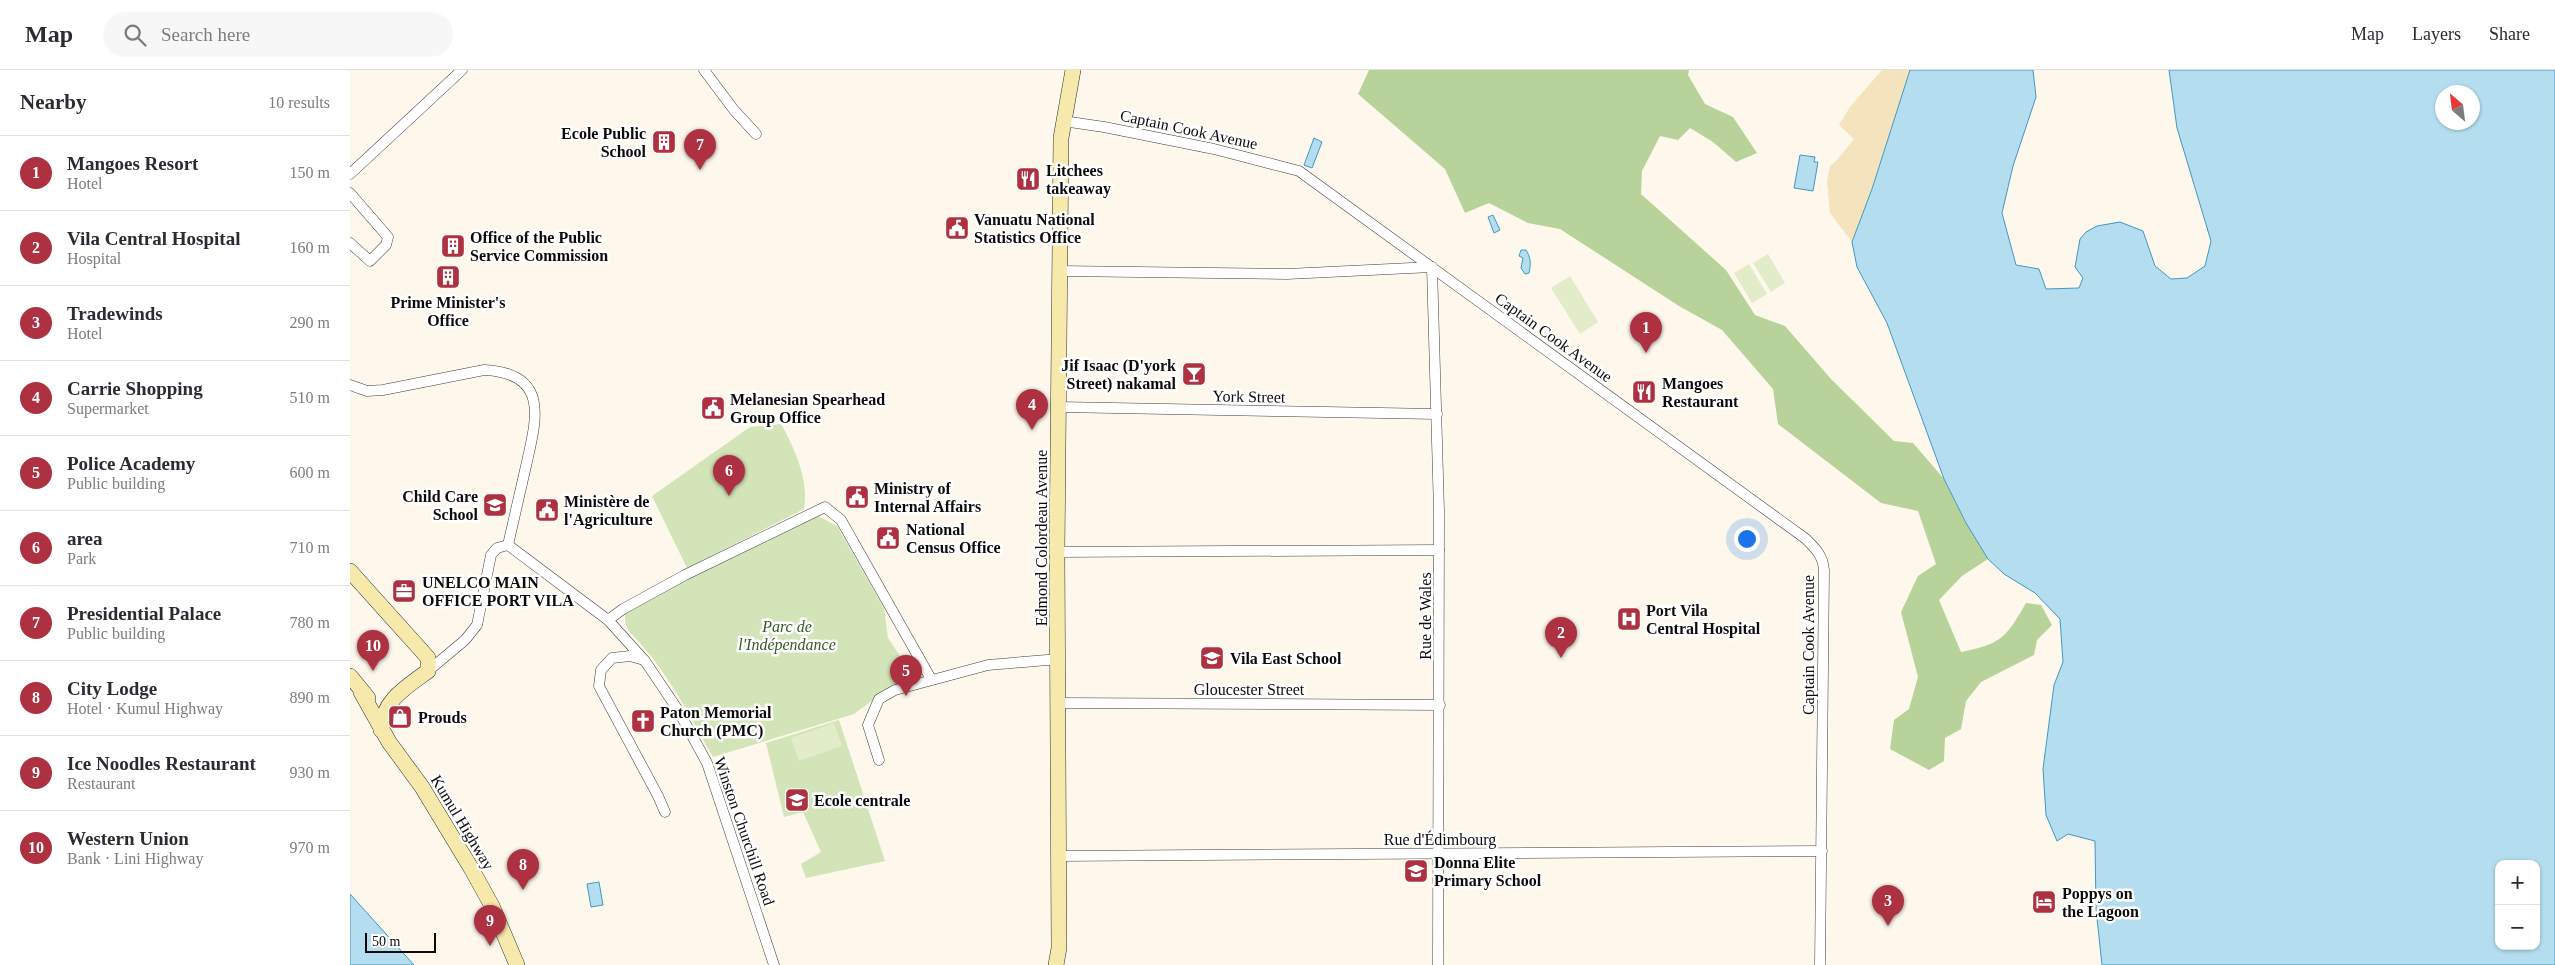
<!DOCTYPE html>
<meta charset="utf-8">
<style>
body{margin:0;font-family:Georgia,serif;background:#f7f7f7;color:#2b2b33}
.controls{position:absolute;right:15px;bottom:15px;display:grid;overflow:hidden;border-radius:10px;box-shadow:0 1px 4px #0004}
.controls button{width:45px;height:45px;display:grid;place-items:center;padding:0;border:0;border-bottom:1px solid #e1e1e2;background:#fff;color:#2b2b33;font:25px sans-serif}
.compass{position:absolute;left:2085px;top:15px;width:45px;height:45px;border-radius:50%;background:#fff;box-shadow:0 1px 4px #0004;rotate:332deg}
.scale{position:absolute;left:15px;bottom:12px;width:71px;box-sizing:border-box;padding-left:5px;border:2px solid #0b0b0b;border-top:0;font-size:14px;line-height:18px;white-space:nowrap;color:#0b0b0b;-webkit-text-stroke:4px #fff;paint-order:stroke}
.you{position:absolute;left:1396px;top:468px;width:18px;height:18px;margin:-12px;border:4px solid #fff;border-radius:50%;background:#1a73e8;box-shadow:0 0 0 8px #1a73e833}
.badge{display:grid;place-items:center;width:32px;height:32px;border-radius:50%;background:#ad3141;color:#fff;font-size:16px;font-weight:700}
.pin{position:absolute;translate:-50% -41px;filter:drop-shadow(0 1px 2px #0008)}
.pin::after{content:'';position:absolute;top:26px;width:18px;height:15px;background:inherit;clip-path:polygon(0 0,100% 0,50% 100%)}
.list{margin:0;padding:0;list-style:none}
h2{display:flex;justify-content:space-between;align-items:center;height:65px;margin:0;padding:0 20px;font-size:21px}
h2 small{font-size:16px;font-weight:400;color:#7c7c81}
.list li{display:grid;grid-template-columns:32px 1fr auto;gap:15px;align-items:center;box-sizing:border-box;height:75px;padding:0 20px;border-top:1px solid #e1e1e2}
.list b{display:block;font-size:19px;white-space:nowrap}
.list p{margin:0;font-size:16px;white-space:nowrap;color:#7c7c81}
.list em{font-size:16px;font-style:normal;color:#7c7c81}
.icon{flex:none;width:28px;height:28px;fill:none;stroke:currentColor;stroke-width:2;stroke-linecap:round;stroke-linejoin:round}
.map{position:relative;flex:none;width:2205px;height:895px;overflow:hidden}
header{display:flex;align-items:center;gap:30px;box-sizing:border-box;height:70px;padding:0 25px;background:#fff;border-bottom:1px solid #e1e1e2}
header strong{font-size:24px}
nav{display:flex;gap:28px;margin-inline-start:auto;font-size:18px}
.search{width:350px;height:45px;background:#f7f7f7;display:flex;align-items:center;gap:12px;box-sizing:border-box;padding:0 18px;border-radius:28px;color:#7c7c81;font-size:19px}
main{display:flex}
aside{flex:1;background:#fff}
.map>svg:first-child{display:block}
.green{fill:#d2e4b8}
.forest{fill:#b8d399}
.sand{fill:#f4e3bc}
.pitch{fill:#e3ecc9}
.water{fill:#b4def0;stroke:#4298c0;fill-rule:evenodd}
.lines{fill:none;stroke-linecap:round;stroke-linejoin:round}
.street-casing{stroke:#3e3e3e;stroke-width:11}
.secondary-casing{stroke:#2d2d2d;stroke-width:16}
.street{stroke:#fff;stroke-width:10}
.secondary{stroke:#f7e9ac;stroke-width:15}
.labels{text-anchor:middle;stroke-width:5;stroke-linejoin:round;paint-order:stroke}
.street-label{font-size:16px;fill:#0b0b0b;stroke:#fff}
.poi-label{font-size:16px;font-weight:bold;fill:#0b0b0b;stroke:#fff;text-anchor:start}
.park-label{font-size:16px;font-style:italic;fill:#335c22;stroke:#fff}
</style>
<header>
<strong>Map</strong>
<div class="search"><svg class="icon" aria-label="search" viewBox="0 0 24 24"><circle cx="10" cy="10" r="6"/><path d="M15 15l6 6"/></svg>Search here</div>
<nav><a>Map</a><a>Layers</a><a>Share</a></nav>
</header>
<main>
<aside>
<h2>Nearby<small>10 results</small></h2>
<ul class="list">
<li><span class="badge">1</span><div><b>Mangoes Resort</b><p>Hotel</p></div><em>150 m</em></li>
<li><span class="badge">2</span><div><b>Vila Central Hospital</b><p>Hospital</p></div><em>160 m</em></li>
<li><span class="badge">3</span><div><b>Tradewinds</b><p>Hotel</p></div><em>290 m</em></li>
<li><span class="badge">4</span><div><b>Carrie Shopping</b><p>Supermarket</p></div><em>510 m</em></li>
<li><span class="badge">5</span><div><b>Police Academy</b><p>Public building</p></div><em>600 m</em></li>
<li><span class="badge">6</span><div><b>area</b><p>Park</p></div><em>710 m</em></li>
<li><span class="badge">7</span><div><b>Presidential Palace</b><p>Public building</p></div><em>780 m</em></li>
<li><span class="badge">8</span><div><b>City Lodge</b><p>Hotel · Kumul Highway</p></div><em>890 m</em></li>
<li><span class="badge">9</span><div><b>Ice Noodles Restaurant</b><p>Restaurant</p></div><em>930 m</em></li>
<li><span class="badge">10</span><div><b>Western Union</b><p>Bank · Lini Highway</p></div><em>970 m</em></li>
</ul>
</aside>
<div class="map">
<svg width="2205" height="895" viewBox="0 0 2205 895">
<rect width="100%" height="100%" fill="#fdf8eb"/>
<!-- green -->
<g class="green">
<path d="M431 354C445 379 459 411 454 439L337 498 302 426 400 357Z"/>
<path d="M466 445 487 456 534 538 538 568 552 589 554 611 538 619 504 644 363 687C340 647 320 606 289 572 280 562 272 556 276 542L310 522Z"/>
<path d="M489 650 535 791 456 808 451 794 471 782 453 742 434 747 416 673Z"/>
</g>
<!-- forest -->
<path class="forest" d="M1019 0H1339L1338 5 1355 34 1383 47 1407 83 1386 92 1363 72 1340 58 1328 70 1310 66 1292 101 1291 124 1376 200 1405 245 1435 256 1481 309 1544 371 1563 373 1594 409 1616 453 1638 489 1612 506 1589 530 1611 582C1651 574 1656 568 1676 533L1691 535 1702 555 1687 570 1684 585 1631 612 1616 631 1611 659 1595 668 1594 691 1579 700 1540 679 1544 650 1559 639 1568 607 1551 542 1568 506 1586 494 1568 441 1531 433 1428 354 1423 319 1372 260 1329 236 1210 159 1178 153 1139 133 1115 143 1095 99 1008 24Z"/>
<!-- sand -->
<path class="sand" d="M1532 0H1560L1522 119 1502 172 1480 143 1477 111 1480 96 1487 90 1504 69 1489 55 1500 37Z"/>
<!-- pitch -->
<g class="pitch">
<path d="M1418 184 1435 213 1421 222 1403 193Z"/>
<path d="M1399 194 1417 224 1402 233 1384 203Z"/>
<path d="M1220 206 1248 252 1230 264 1201 218Z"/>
<path d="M484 653 492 676 449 691 441 668Z"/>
</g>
<!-- water -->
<g class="water">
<path d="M1560 0H1683L1686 27 1663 96 1652 143 1666 195 1689 199 1696 219 1729 218 1733 208 1725 197 1730 169 1736 162 1747 156 1770 152 1793 161 1805 196 1821 209 1837 208 1855 196 1861 171 1827 58 1819 0H2205V895H1752L1746 839 1745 771 1718 764 1707 771 1696 745 1693 699 1704 615 1713 592 1710 549 1685 523 1654 504 1638 489 1616 453 1594 409 1537 253 1507 197 1502 172 1522 119ZM2092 22H2122V52H2092ZM2149 794H2186V876H2149Z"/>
<path d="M964 68 972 72 962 98 954 95Z"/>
<path d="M1450 85 1465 87 1464 92H1468L1463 121 1444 118Z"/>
<path d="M1143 145 1150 160 1144 163 1138 147Z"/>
<path d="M1171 180H1176C1181 188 1181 194 1179 203L1175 204 1171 198 1173 188 1169 186Z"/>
<path d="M249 812 253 835 241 837 237 814Z"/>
<path d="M0 824 64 895H0Z"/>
</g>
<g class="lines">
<defs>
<g id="street">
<path d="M354 0 384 40 406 64"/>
<path d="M713 51 754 57 864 79 949 101 1456 469C1466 479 1473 486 1474 500L1470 895"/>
<path d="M0 104 112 0"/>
<path d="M0 123 38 167 36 175 20 191 0 173"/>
<path d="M1082 197 1089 441 1088 895"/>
<path d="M710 201 937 204 1082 197"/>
<path d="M0 315 17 321 33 320 134 300C201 303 186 351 176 396 170 423 164 449 158 475L147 478 141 485 127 555 115 570 78 601"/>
<path d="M710 337 1087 344"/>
<path d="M158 475 258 550 295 591 328 640 357 693 424 895"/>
<path d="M707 482 1089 480"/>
<path d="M258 550 273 539 335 505 475 437 491 450 581 609"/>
<path d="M294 590 280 586 262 588 251 600 249 616 308 726 315 742"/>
<path d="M709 633 1090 635"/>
<path d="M529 690 518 655 529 629 545 620 638 595 709 589"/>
<path d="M709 786 1472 781"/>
</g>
<g id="secondary">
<path d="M0 501 71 580 78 588V601C55 618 33 630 31 660"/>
<path d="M0 606 18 628"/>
<path d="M11 622 39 672 72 717 121 798 142 836 167 895"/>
<path d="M706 895 709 878 707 482 711 68 723 0"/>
</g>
</defs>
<!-- street casing -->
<use href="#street" class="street-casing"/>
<!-- secondary casing -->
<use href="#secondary" class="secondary-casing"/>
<!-- street -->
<use href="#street" class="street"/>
<!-- secondary -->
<use href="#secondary" class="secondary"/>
</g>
<!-- icons -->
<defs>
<symbol id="building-square" viewBox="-11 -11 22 22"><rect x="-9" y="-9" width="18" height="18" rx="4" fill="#ad3141" stroke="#fff"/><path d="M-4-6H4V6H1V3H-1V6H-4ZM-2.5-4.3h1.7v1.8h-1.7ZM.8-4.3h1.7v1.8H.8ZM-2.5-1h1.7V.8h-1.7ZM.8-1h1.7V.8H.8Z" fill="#fff"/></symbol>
<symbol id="restaurant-square" viewBox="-11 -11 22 22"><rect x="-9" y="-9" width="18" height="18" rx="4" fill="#ad3141" stroke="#fff"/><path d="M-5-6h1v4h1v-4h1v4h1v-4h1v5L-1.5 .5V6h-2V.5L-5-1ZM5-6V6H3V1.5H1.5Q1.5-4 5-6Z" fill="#fff"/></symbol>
<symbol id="civic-square" viewBox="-11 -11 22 22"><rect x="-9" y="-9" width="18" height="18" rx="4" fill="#ad3141" stroke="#fff"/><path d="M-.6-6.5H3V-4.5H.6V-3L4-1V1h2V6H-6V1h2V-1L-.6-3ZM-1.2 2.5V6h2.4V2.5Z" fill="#fff"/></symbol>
<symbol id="bar-square" viewBox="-11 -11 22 22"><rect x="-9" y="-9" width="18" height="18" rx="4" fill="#ad3141" stroke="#fff"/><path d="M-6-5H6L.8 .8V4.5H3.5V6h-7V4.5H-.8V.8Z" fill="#fff"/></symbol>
<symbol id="school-square" viewBox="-11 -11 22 22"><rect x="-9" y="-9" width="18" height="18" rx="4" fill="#ad3141" stroke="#fff"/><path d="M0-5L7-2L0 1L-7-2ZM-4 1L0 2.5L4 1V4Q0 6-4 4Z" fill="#fff"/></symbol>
<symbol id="office-square" viewBox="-11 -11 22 22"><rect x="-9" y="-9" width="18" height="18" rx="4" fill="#ad3141" stroke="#fff"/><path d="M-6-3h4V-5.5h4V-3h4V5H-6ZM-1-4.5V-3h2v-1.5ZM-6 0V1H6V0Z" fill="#fff"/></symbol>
<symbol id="hospital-square" viewBox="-11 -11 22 22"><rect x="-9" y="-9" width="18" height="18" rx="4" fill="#ad3141" stroke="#fff"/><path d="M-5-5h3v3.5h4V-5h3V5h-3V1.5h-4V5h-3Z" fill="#fff"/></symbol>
<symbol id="shop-square" viewBox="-11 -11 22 22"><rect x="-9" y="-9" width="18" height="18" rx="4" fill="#ad3141" stroke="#fff"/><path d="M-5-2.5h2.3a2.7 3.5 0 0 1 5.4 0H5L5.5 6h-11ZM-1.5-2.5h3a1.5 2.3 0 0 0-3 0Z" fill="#fff"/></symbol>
<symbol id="church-square" viewBox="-11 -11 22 22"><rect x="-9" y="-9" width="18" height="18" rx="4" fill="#ad3141" stroke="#fff"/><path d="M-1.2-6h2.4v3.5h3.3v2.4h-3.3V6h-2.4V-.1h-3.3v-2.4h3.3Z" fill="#fff"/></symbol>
<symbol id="hotel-square" viewBox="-11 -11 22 22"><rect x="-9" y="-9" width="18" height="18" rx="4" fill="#ad3141" stroke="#fff"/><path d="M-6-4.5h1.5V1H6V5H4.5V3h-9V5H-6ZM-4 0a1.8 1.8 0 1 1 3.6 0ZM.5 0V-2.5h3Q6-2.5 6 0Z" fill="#fff"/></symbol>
</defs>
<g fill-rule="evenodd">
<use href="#building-square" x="300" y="58" width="28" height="28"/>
<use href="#restaurant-square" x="664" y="95" width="28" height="28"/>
<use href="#civic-square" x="593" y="144" width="28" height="28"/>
<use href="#building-square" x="89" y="162" width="28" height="28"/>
<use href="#building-square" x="84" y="193" width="28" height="28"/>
<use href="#bar-square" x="830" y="290" width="28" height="28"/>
<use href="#restaurant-square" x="1280" y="308" width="28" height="28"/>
<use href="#civic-square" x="349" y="324" width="28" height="28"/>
<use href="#civic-square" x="493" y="413" width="28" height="28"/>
<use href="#school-square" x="131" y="421" width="28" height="28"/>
<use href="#civic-square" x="183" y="426" width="28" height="28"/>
<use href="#civic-square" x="524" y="454" width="28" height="28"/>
<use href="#office-square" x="40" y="507" width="28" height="28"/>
<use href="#hospital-square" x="1265" y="535" width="28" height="28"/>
<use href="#school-square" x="848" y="574" width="28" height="28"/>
<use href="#shop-square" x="36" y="633" width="28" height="28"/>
<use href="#church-square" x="279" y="637" width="28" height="28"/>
<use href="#school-square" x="433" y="716" width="28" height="28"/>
<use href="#school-square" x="1052" y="787" width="28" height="28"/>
<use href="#hotel-square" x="1680" y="818" width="28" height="28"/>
</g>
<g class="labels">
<!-- street labels -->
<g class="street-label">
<text transform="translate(839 59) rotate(12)" y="6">Captain Cook Avenue</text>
<text transform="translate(1204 267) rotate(36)" y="6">Captain Cook Avenue</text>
<text transform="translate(899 326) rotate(1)" y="6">York Street</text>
<text transform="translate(691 468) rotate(-90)" y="6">Edmond Colordeau Avenue</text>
<text transform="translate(1075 546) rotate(-90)" y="6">Rue de Wales</text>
<text transform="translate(1458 575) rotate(-90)" y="6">Captain Cook Avenue</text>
<text x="899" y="625">Gloucester Street</text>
<text transform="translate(113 752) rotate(59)" y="6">Kumul Highway</text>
<text transform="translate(395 761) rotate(71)" y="6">Winston Churchill Road</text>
<text x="1090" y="775">Rue d'Édimbourg</text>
</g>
<!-- poi labels -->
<g class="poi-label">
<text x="296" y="69" text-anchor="end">Ecole Public<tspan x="296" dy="18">School</tspan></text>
<text x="696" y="106">Litchees<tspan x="696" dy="18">takeaway</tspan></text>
<text x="624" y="155">Vanuatu National<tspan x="624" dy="18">Statistics Office</tspan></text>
<text x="120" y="173">Office of the Public<tspan x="120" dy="18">Service Commission</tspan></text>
<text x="98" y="238" text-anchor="middle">Prime Minister's<tspan x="98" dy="18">Office</tspan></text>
<text x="826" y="301" text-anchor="end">Jif Isaac (D'york<tspan x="826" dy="18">Street) nakamal</tspan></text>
<text x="1312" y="319">Mangoes<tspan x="1312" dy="18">Restaurant</tspan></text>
<text x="380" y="335">Melanesian Spearhead<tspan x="380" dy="18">Group Office</tspan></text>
<text x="524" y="424">Ministry of<tspan x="524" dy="18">Internal Affairs</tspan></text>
<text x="128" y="432" text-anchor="end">Child Care<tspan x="128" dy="18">School</tspan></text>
<text x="214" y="437">Ministère de<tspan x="214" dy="18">l'Agriculture</tspan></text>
<text x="556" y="465">National<tspan x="556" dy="18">Census Office</tspan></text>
<text x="72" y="518">UNELCO MAIN<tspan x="72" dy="18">OFFICE PORT VILA</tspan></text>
<text x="1296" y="546">Port Vila<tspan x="1296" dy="18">Central Hospital</tspan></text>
<text x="880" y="594">Vila East School</text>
<text x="310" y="648">Paton Memorial<tspan x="310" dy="18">Church (PMC)</tspan></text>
<text x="68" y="653">Prouds</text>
<text x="464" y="736">Ecole centrale</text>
<text x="1084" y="798">Donna Elite<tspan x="1084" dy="18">Primary School</tspan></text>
<text x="1712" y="829">Poppys on<tspan x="1712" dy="18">the Lagoon</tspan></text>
</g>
<!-- park labels -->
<g class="park-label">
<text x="437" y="562">Parc de<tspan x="437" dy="18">l'Indépendance</tspan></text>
</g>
</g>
</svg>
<div class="controls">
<button>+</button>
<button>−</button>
</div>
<svg class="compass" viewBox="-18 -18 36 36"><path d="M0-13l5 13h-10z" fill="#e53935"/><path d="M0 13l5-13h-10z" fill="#7c7c81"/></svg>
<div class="scale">50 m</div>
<div class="you"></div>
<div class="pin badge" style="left:1296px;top:283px">1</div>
<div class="pin badge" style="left:1211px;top:588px">2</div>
<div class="pin badge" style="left:1538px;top:856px">3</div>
<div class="pin badge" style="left:682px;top:360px">4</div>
<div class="pin badge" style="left:556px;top:626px">5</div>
<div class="pin badge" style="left:379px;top:426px">6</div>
<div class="pin badge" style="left:350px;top:100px">7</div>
<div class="pin badge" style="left:173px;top:820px">8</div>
<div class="pin badge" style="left:140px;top:876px">9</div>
<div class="pin badge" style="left:23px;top:601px">10</div>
</div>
</main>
